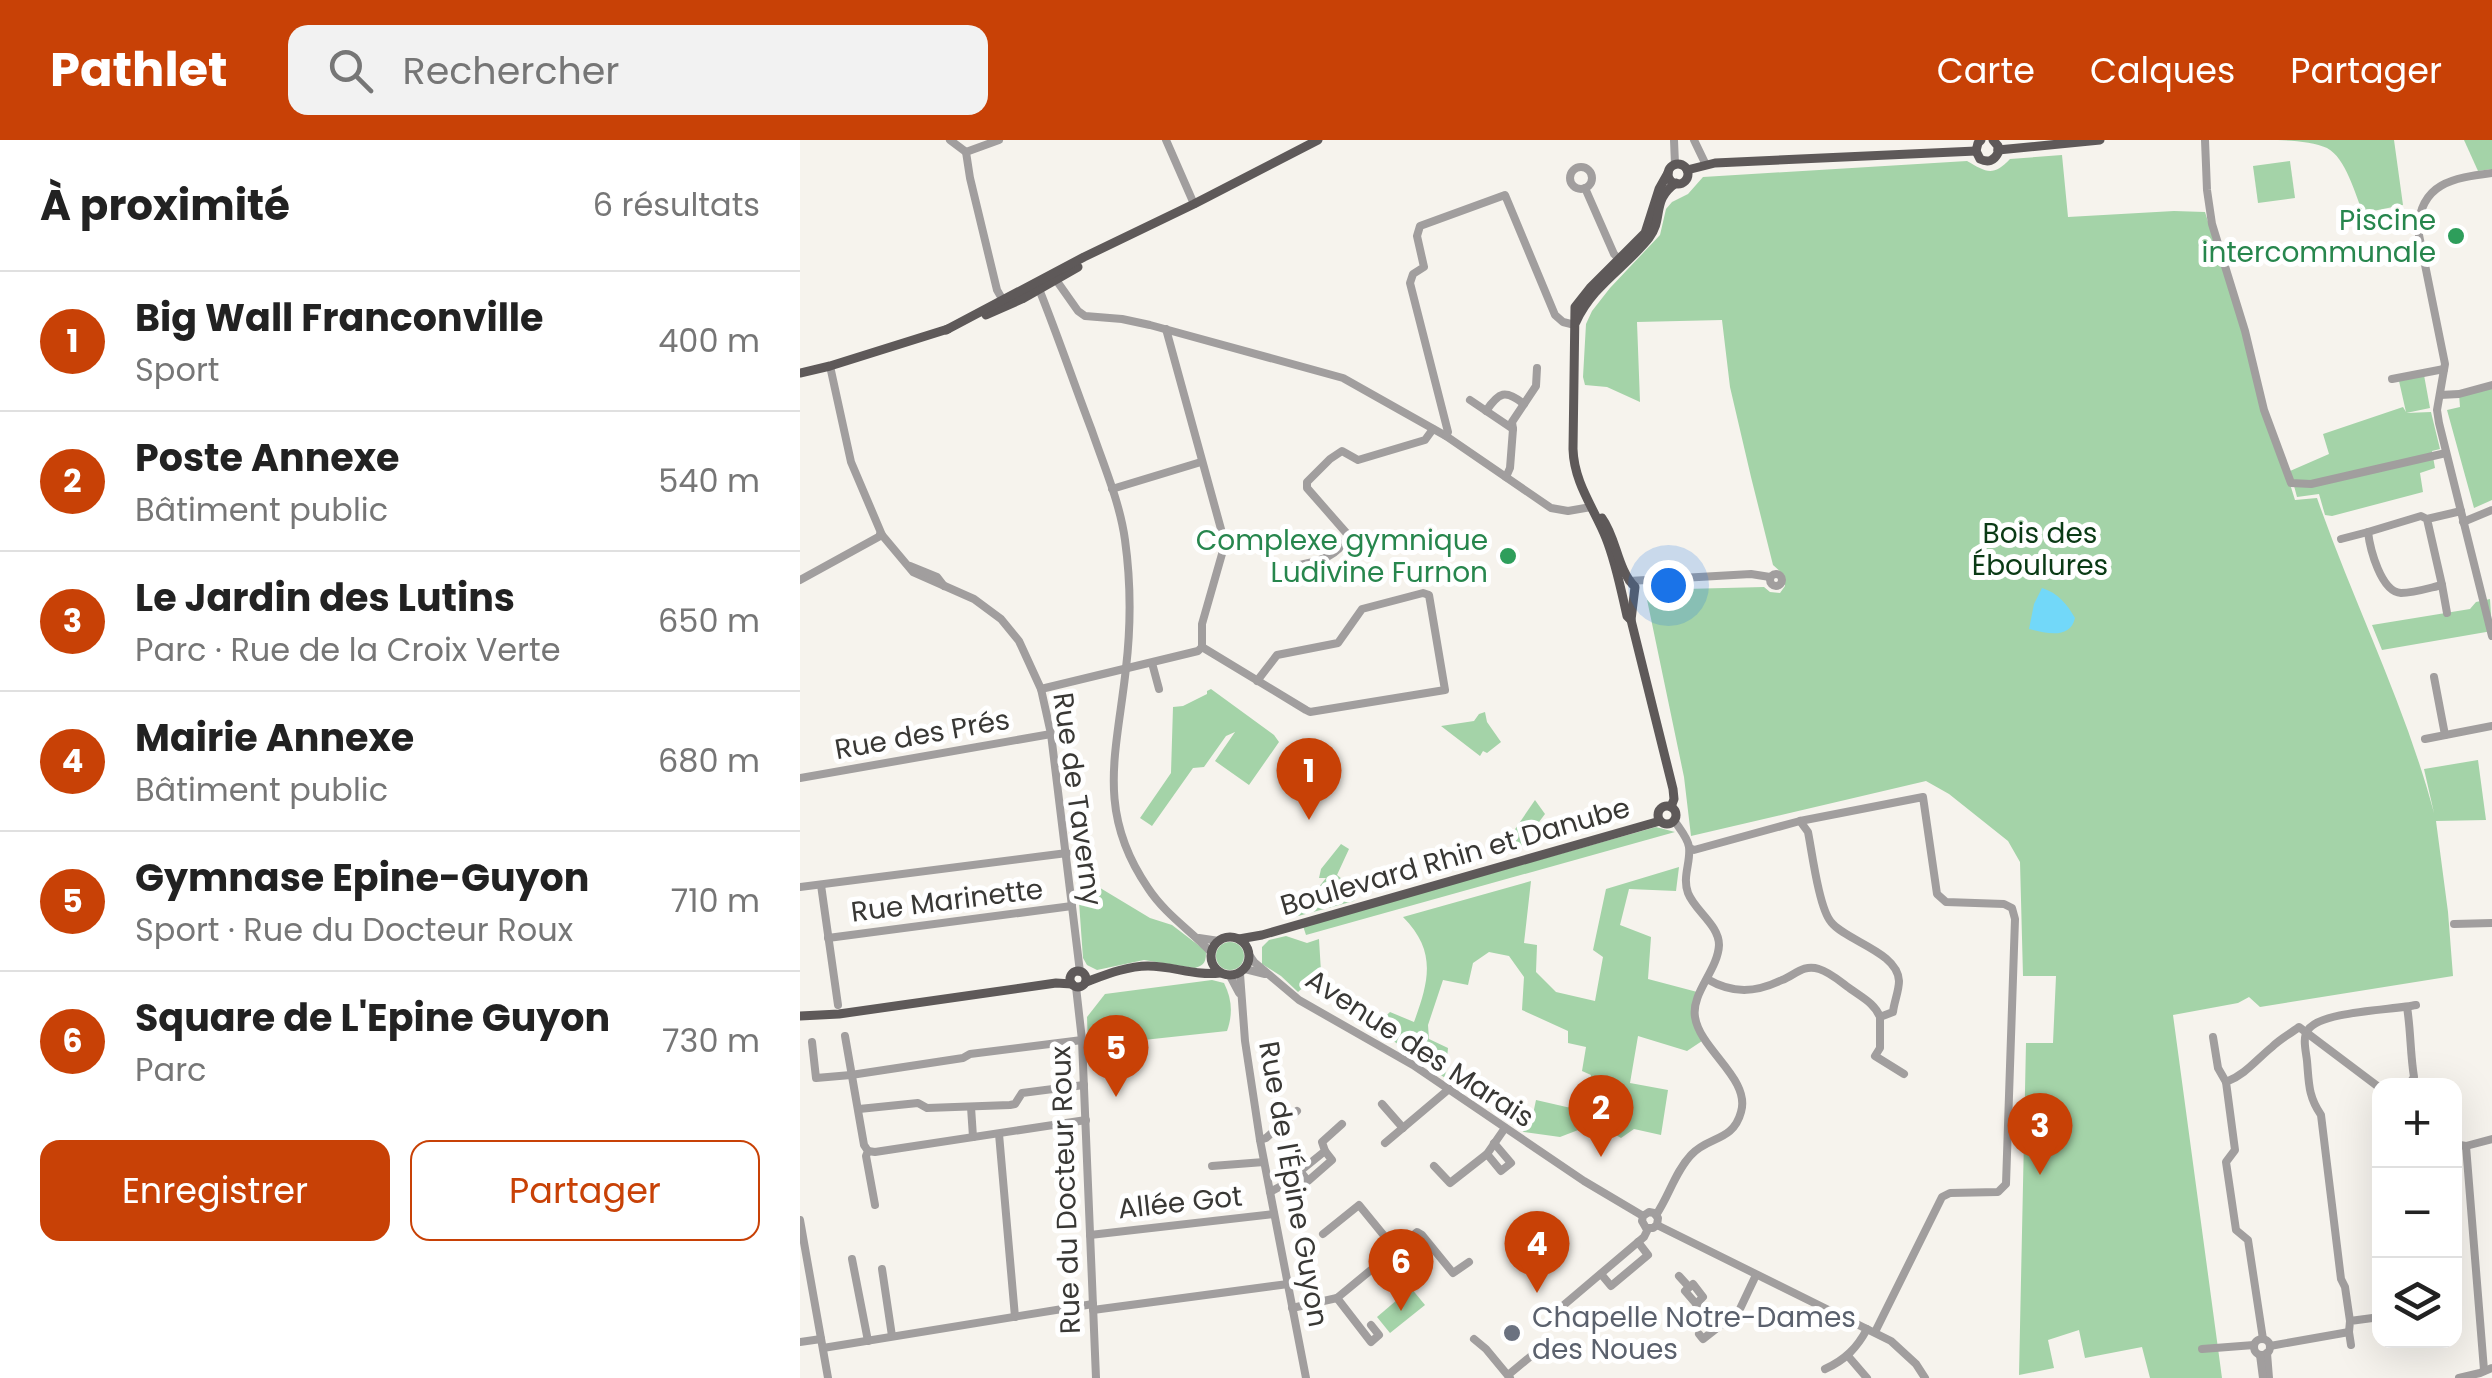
<!DOCTYPE html>
<html lang="fr">
<meta charset="utf-8">
<style>
body{margin:0;font-family:Poppins,sans-serif;background:#f2f2f2;color:#222}
.controls{position:absolute;right:30px;bottom:30px;display:grid;overflow:hidden;border-radius:20px;box-shadow:0 10px 40px #0002}
.controls button{width:90px;height:90px;display:grid;place-items:center;padding:0;border:0;border-bottom:2px solid #e0e0e0;background:#fff;color:#222;font:50px sans-serif}
.you{position:absolute;left:868px;top:445px;width:35px;height:35px;margin:-25px;border:8px solid #fff;border-radius:50%;background:#1a73e8;box-shadow:0 0 0 15px #1a73e833}
.badge{display:grid;place-items:center;width:65px;height:65px;border-radius:50%;background:#c84106;color:#fff;font-size:32px;font-weight:700}
.pin{position:absolute;translate:-50% -82px;filter:drop-shadow(0 2px 5px #0008)}
.pin::after{content:'';position:absolute;top:52px;width:35px;height:30px;background:inherit;clip-path:polygon(0 0,100% 0,50% 100%)}
.list{margin:0;padding:0;list-style:none}
h2{display:flex;justify-content:space-between;align-items:center;height:130px;margin:0;padding:0 40px;font-size:42px}
h2 small{font-size:32px;font-weight:400;color:#767676}
.list li{display:grid;grid-template-columns:65px 1fr auto;gap:30px;align-items:center;box-sizing:border-box;height:140px;padding:0 40px;border-top:2px solid #e0e0e0}
.list b{display:block;font-size:38px;white-space:nowrap}
.list p{margin:0;font-size:32px;white-space:nowrap;color:#767676}
.list em{font-size:32px;font-style:normal;color:#767676}
.actions{display:flex;gap:20px;padding:30px 40px}
.actions a{flex:1;padding:22px 0;border:2px solid #c84106;border-radius:20px;text-align:center;font-size:35px;color:#c84106}
.actions .main{background:#c84106;color:#fff}
.icon{flex:none;width:55px;height:55px;fill:none;stroke:currentColor;stroke-width:2;stroke-linecap:round;stroke-linejoin:round}
.map{position:relative;flex:none;width:1692px;height:1238px;overflow:hidden}
header{display:flex;align-items:center;gap:60px;box-sizing:border-box;height:140px;padding:0 50px;background:#c84106;color:#fff}
header strong{font-size:48px}
nav{display:flex;gap:55px;margin-inline-start:auto;font-size:35px}
.search{width:700px;height:90px;background:#f2f2f2;display:flex;align-items:center;gap:25px;box-sizing:border-box;padding:0 35px;border-radius:20px;color:#767676;font-size:38px}
main{display:flex}
aside{flex:1;background:#fff}
.map>svg:first-child{display:block}
.green{fill:#a4d3a8}
.water{fill:#72d8f9}
.lines{fill:none;stroke-linecap:round;stroke-linejoin:round}
.minor{stroke:#a19e9e;stroke-width:8}
.major{stroke:#5e5959;stroke-width:9}
.leisure-dot{fill:#2e9e5b;stroke:#fff;stroke-width:4}
.worship-dot{fill:#6b7280;stroke:#fff;stroke-width:4}
.labels{text-anchor:middle;stroke-width:10;stroke-linejoin:round;paint-order:stroke}
.leisure-label{font-size:28px;fill:#27864d;stroke:#fff;text-anchor:end}
.park-label{font-size:28px;fill:#0a3a15;stroke:#fff}
.street-label{font-size:28px;fill:#393835;stroke:#fff}
.worship-label{font-size:28px;fill:#5b616d;stroke:#fff;text-anchor:start}
</style>
<header>
<strong>Pathlet</strong>
<div class="search"><svg class="icon" aria-label="search" viewBox="0 0 24 24"><circle cx="10" cy="10" r="6"/><path d="M15 15l6 6"/></svg>Rechercher</div>
<nav><a>Carte</a><a>Calques</a><a>Partager</a></nav>
</header>
<main>
<aside>
<h2>À proximité<small>6 résultats</small></h2>
<ul class="list">
<li><span class="badge">1</span><div><b>Big Wall Franconville</b><p>Sport</p></div><em>400 m</em></li>
<li><span class="badge">2</span><div><b>Poste Annexe</b><p>Bâtiment public</p></div><em>540 m</em></li>
<li><span class="badge">3</span><div><b>Le Jardin des Lutins</b><p>Parc · Rue de la Croix Verte</p></div><em>650 m</em></li>
<li><span class="badge">4</span><div><b>Mairie Annexe</b><p>Bâtiment public</p></div><em>680 m</em></li>
<li><span class="badge">5</span><div><b>Gymnase Epine-Guyon</b><p>Sport · Rue du Docteur Roux</p></div><em>710 m</em></li>
<li><span class="badge">6</span><div><b>Square de L'Epine Guyon</b><p>Parc</p></div><em>730 m</em></li>
</ul>
<div class="actions"><a class="main">Enregistrer</a><a>Partager</a></div>
</aside>
<div class="map">
<svg width="1692" height="1238" viewBox="0 0 1692 1238">
<rect width="100%" height="100%" fill="#f6f3ed"/>
<!-- green -->
<g class="green">
<path d="M1469 0H1594L1603 65 1563 73C1555 54 1546 18 1527 8 1513 1 1485 0 1469 0Z"/>
<path d="M1664 0H1692V29L1678 31Z"/>
<path d="M1262 15 1268 77 1374 71 1405 72 1495 360 1517 358C1554 464 1605 564 1634 673L1624 629 1678 620 1686 680 1636 681 1648 772 1653 836 1460 867 1449 857 1438 863 1373 875 1422 1238H1350L1342 1207 1285 1218 1279 1190 1248 1200 1254 1228 1219 1235 1226 903H1253L1256 836H1223L1220 722 1208 701 1149 654 1126 641 891 696 884 637 845 450 964 447 970 452 980 453 985 446 984 435 973 425 951 337 930 247 922 180 837 182 840 262 807 247 785 245 783 237 786 184 792 171 810 148 860 95 866 69 872 62 888 54 903 37 1167 21C1186 32 1193 37 1210 19Z"/>
<path d="M1490 21 1495 58 1458 63 1453 26Z"/>
<path d="M1624 235 1630 268 1606 273 1631 272 1640 309 1632 311 1635 328 1620 333 1623 352 1532 376 1525 375 1519 354 1497 357 1490 331 1529 314 1523 294 1603 267 1606 272 1599 241Z"/>
<path d="M1692 245V360L1674 368 1647 270 1660 267 1659 254Z"/>
<path d="M1690 459 1692 491 1582 510 1572 485 1670 469 1676 462Z"/>
<path d="M411 549 474 595 479 602 449 645 415 621 435 592 426 596 404 627 393 628 352 686 340 678 371 633 373 567 383 566 407 554V551Z"/>
<path d="M685 572 687 582 701 602 687 613 683 611 680 616 641 586 674 581 679 574Z"/>
<path d="M735 660 745 674 721 706 709 698Z"/>
<path d="M856 687 875 692 506 795 503 786Z"/>
<path d="M541 704 549 709 537 735 557 751V756L554 761 487 779 486 776 498 764 507 762 526 738H519L521 729Z"/>
<path d="M879 727 876 751 829 749 820 785 851 797 848 839 901 853 894 873 905 899 887 911 838 896 830 943 868 950 861 995 834 989 821 998 802 987H786L760 997 724 992 699 975 732 979 736 960 784 971 791 935 782 931 786 907 768 903V891L722 870 724 837 709 816 689 812 673 823 668 845 643 840 628 885 629 899 648 908 645 938 574 887 590 872 614 882C629 841 637 811 603 777L731 741 724 803 737 805 736 832 756 852 795 861 803 817 793 810 806 749Z"/>
<path d="M277 734 350 778 372 785 406 811C406 821 405 825 395 828L344 820 297 830 287 825 283 818Z"/>
<path d="M486 796 507 803 519 799 521 832 498 852 481 836 462 824V807L469 800Z"/>
<circle cx="430" cy="816" r="14"/>
<path d="M412 840 424 843C432 859 433 874 427 891L288 906 287 877 305 854Z"/>
<path d="M611 1148 625 1165 590 1193 577 1177Z"/>
</g>
<!-- water -->
<path class="water" d="M1242 448C1258 453 1267 464 1275 478 1270 500 1246 493 1229 489L1234 464Z"/>
<g class="lines">
<!-- minor -->
<g class="minor">
<path d="M150 0 166 12"/>
<path d="M199 0 166 12 170 38 197 150 204 162"/>
<path d="M366 0 394 64"/>
<path d="M874 0 875 24"/>
<path d="M894 0 906 25"/>
<path d="M1405 0 1407 50 1412 84 1445 191 1464 270 1491 343 1511 344 1646 313"/>
<circle cx="781" cy="38" r="11"/>
<path d="M1692 33C1653 38 1620 43 1618 90L1645 224 1637 270 1639 283 1692 496"/>
<path d="M785 48 814 114 820 120"/>
<path d="M254 137 278 171 285 176 322 179 350 185 543 238 646 296 751 368 768 371 791 367"/>
<path d="M239 149C258 196 274 244 292 291 304 326 320 363 325 400 331 443 331 485 326 528 317 612 295 671 348 748 365 774 390 790 411 812"/>
<path d="M30 226 51 322 82 395 113 432 174 459 201 479 219 501 241 549 251 594 280 832"/>
<path d="M1592 239 1644 229"/>
<path d="M1640 255 1659 254 1692 245"/>
<path d="M670 260 713 289 712 282 724 264"/>
<path d="M686 271C699 252 705 249 724 264L736 246 737 228"/>
<path d="M646 296 648 292 610 143 613 134 624 127 617 96 620 86 705 55 755 175 763 182 775 185"/>
<path d="M706 337 710 328 713 289"/>
<path d="M312 349 401 322"/>
<path d="M1627 379 1642 445C1629 448 1614 453 1601 453 1581 452 1570 409 1568 392L1621 376 1627 379 1661 371"/>
<path d="M1663 382 1692 370"/>
<path d="M1541 399 1568 392"/>
<path d="M110 426 137 437 144 446"/>
<path d="M479 431C507 420 531 426 549 396L507 348V342L530 319 542 311 558 320 625 300 633 289"/>
<circle cx="976" cy="440" r="6"/>
<path d="M0 440 82 395 80 394"/>
<path d="M829 441 951 434 970 437"/>
<path d="M1642 445 1647 473"/>
<path d="M402 507 506 570 510 572 645 550 629 455 623 453 562 469 538 503 477 515 457 541"/>
<path d="M352 523 359 549"/>
<path d="M1634 537 1645 595"/>
<path d="M241 549 398 511 402 507V484L422 414 424 400 366 189"/>
<path d="M1625 599 1692 586"/>
<path d="M0 638 251 594"/>
<path d="M1000 681 1008 692C1012 712 1019 768 1031 782 1046 801 1098 812 1099 841 1099 851 1094 862 1093 872L1080 877"/>
<path d="M890 708 894 710 1000 681 1123 657 1137 754 1146 762 1204 764 1212 768 1215 779 1206 1044 1198 1052 1150 1053 1142 1057 1075 1192"/>
<path d="M21 745 38 865"/>
<path d="M0 747 267 713"/>
<path d="M1654 784 1692 783"/>
<path d="M28 798 272 766"/>
<path d="M399 798 419 801"/>
<path d="M450 816 454 822 499 860 613 925 784 1041 843 1076 849 1072 854 1073 858 1078 857 1085 853 1088H846L842 1081 843 1076"/>
<path d="M445 829 465 834"/>
<path d="M440 834 445 901 460 1000 506 1238"/>
<path d="M430 836 439 853"/>
<path d="M907 839C933 854 955 853 982 840 995 835 1003 824 1019 829 1030 832 1042 843 1052 850 1063 858 1075 864 1080 877"/>
<path d="M276 847 282 900 296 1238"/>
<path d="M1607 867C1611 892 1610 912 1614 937L1608 946"/>
<path d="M1080 877V908L1075 916 1104 934"/>
<path d="M45 896 64 1005 68 1011 66 1016 75 1065"/>
<path d="M1413 897 1418 928 1426 942"/>
<path d="M12 902 16 938 51 935 163 918 170 914 282 900"/>
<path d="M582 964 603 988"/>
<path d="M171 967 173 997"/>
<path d="M59 969 118 963 127 968 210 965 215 964 222 953 284 945"/>
<path d="M199 994 215 1177"/>
<path d="M460 1000 466 998 497 971"/>
<path d="M585 1003 649 949"/>
<path d="M1654 1004 1666 1006 1692 999"/>
<path d="M1666 1006 1684 1230"/>
<path d="M68 1011 75 1012 286 980"/>
<path d="M687 1014 701 1031 711 1023 694 1003"/>
<path d="M412 1026 464 1022"/>
<path d="M634 1026 650 1043 687 1014 705 988"/>
<path d="M500 1031 508 1041 532 1020 525 1011"/>
<path d="M470 1052 483 1045 525 1011 522 1002 542 984"/>
<path d="M856 1075C869 1056 875 1032 891 1015 908 996 933 1002 941 972 951 939 900 910 895 877 891 853 918 830 919 805 919 785 895 771 888 753 882 737 891 722 889 707 888 698 879 688 874 680"/>
<path d="M0 1080 28 1238"/>
<path d="M857 1085 1091 1201 1116 1224 1125 1238"/>
<path d="M523 1094 559 1065 595 1109"/>
<path d="M290 1095 474 1074"/>
<path d="M52 1119 68 1201"/>
<path d="M82 1129 92 1196"/>
<path d="M801 1134 811 1146 848 1115 838 1102"/>
<path d="M879 1136 889 1147"/>
<path d="M537 1158 571 1202 579 1195 571 1185"/>
<path d="M896 1164 903 1157 893 1144 885 1151 917 1188 939 1171 956 1135"/>
<path d="M492 1168 537 1158 617 1092 622 1095 653 1133 669 1122"/>
<path d="M293 1170 488 1144"/>
<path d="M752 1175 844 1097 848 1089"/>
<path d="M1550 1181 1545 1147 1541 1139 1521 975C1508 956 1509 943 1507 921 1506 911 1502 898 1508 890 1520 871 1593 870 1616 865"/>
<path d="M899 1194 903 1199 917 1188"/>
<path d="M674 1199 686 1209 710 1238"/>
<path d="M1463 1199 1448 1100 1436 1090 1426 1022 1435 1010 1426 942C1445 935 1457 919 1472 907 1480 899 1490 894 1499 887L1580 948"/>
<circle cx="1462" cy="1207" r="8"/>
<path d="M0 1202 21 1199"/>
<path d="M1551 1205 1549 1192 1550 1181 1580 1177"/>
<path d="M1470 1206 1549 1192"/>
<path d="M23 1208 293 1164"/>
<path d="M1402 1209 1454 1205"/>
<path d="M1467 1213 1469 1238"/>
<path d="M1460 1215 1463 1238"/>
<path d="M1048 1216 1067 1238"/>
<path d="M1025 1229C1045 1220 1057 1208 1067 1189"/>
<path d="M708 1235 742 1207"/>
<path d="M1659 1238 1680 1233 1692 1228"/>
</g>
<!-- major -->
<g class="major">
<path d="M1181 0 1178 3 1176 11 1180 19C1188 23 1194 21 1198 13V6L1193 0"/>
<path d="M1198 10 1300 0"/>
<circle cx="878" cy="34" r="10"/>
<path d="M887 30 915 23 1176 11"/>
<path d="M868 33 859 49 845 93 790 148 775 167 773 309C774 343 794 368 806 398 816 423 821 450 827 476L831 480 873 649 874 659 871 667"/>
<path d="M186 175 222 159 278 127"/>
<path d="M776 182C792 146 825 128 849 98 864 79 851 60 876 43"/>
<path d="M146 190 284 117 394 64 518 0"/>
<path d="M0 233 30 226 148 189"/>
<path d="M802 378C817 399 817 429 835 447L831 480"/>
<circle cx="867" cy="675" r="9"/>
<circle cx="430" cy="816" r="19"/>
<path d="M439 799 462 795 860 681"/>
<circle cx="278" cy="839" r="8"/>
<path d="M286 842C305 835 327 826 348 826 373 826 395 836 420 833"/>
<path d="M0 876 39 874 256 843 272 844"/>
</g>
</g>
<!-- markers -->
<g class="leisure-dot">
<circle cx="1656" cy="96" r="10"/>
<circle cx="708" cy="416" r="10"/>
</g>
<circle class="worship-dot" cx="712" cy="1193" r="10"/>
<g class="labels">
<!-- leisure labels -->
<g class="leisure-label">
<text x="1636" y="90">Piscine<tspan x="1636" dy="32">intercommunale</tspan></text>
<text x="688" y="410">Complexe gymnique<tspan x="688" dy="32">Ludivine Furnon</tspan></text>
</g>
<!-- park labels -->
<g class="park-label">
<text x="1240" y="403">Bois des<tspan x="1240" dy="32">Éboulures</tspan></text>
</g>
<!-- street labels -->
<g class="street-label">
<text transform="translate(122 594) rotate(-10)" y="10">Rue des Prés</text>
<text transform="translate(278 659) rotate(82)" y="10">Rue de Taverny</text>
<text transform="translate(655 716) rotate(-16)" y="10">Boulevard Rhin et Danube</text>
<text transform="translate(147 760) rotate(-7)" y="10">Rue Marinette</text>
<text transform="translate(620 908) rotate(33)" y="10">Avenue des Marais</text>
<text transform="translate(494 1044) rotate(80)" y="10">Rue de l'Épine Guyon</text>
<text transform="translate(265 1050) rotate(-92)" y="10">Rue du Docteur Roux</text>
<text transform="translate(380 1062) rotate(-6)" y="10">Allée Got</text>
</g>
<!-- worship labels -->
<g class="worship-label">
<text x="732" y="1187">Chapelle Notre-Dames<tspan x="732" dy="32">des Noues</tspan></text>
</g>
</g>
</svg>
<div class="controls">
<button>+</button>
<button>−</button>
<button><svg class="icon" aria-label="layers" viewBox="0 0 24 24"><path d="M12 4l9 5-9 5-9-5zM3 14l9 5 9-5"/></svg></button>
</div>
<div class="you"></div>
<div class="pin badge" style="left:509px;top:680px">1</div>
<div class="pin badge" style="left:801px;top:1017px">2</div>
<div class="pin badge" style="left:1240px;top:1035px">3</div>
<div class="pin badge" style="left:737px;top:1153px">4</div>
<div class="pin badge" style="left:316px;top:957px">5</div>
<div class="pin badge" style="left:601px;top:1171px">6</div>
</div>
</main>
